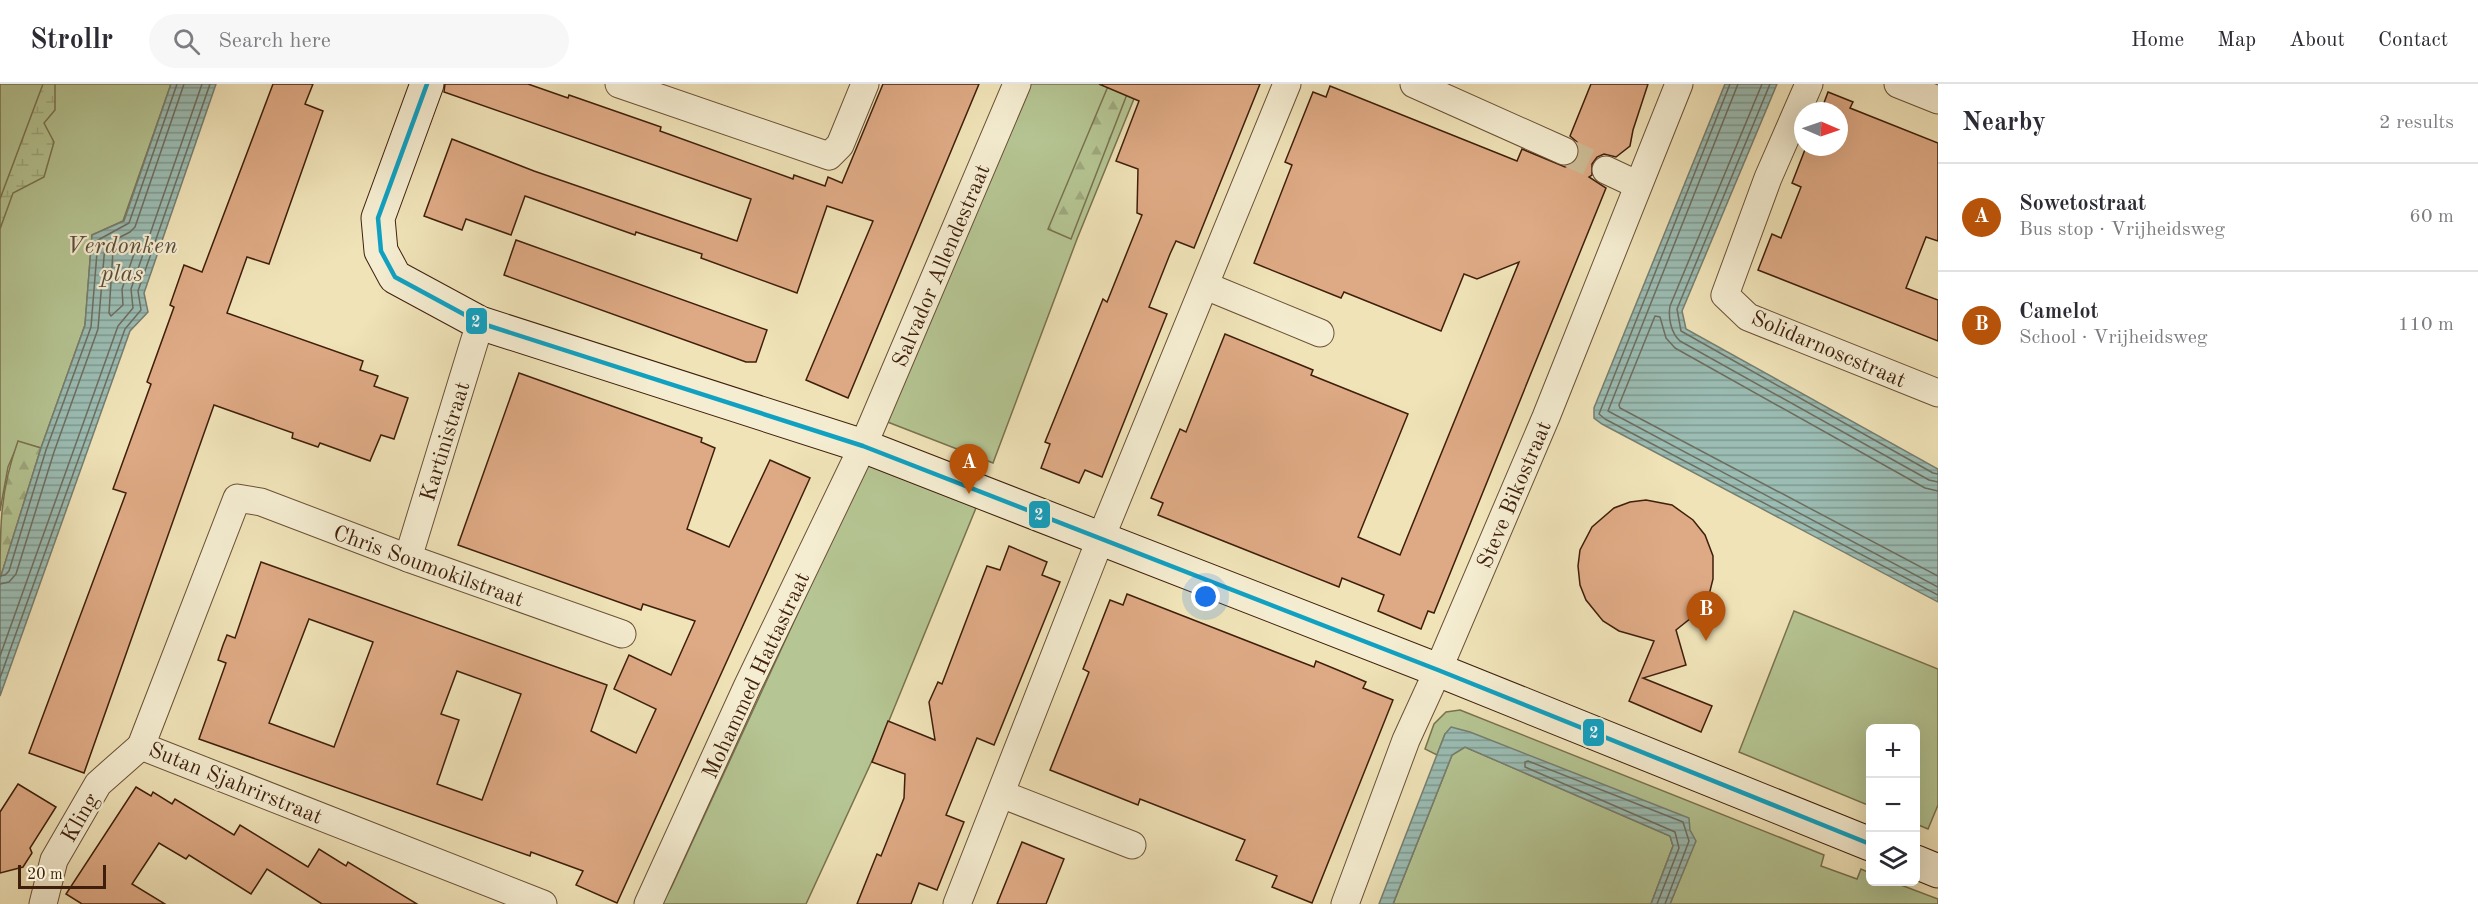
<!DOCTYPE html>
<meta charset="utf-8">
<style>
body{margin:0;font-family:"Old Standard TT",serif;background:#f7f7f7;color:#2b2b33}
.controls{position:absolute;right:18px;bottom:18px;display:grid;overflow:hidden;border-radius:9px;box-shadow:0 6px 24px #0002}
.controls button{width:54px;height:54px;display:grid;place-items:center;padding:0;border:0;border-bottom:2px solid #e1e1e2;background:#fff;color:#2b2b33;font:30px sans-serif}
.compass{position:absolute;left:1794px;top:18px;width:54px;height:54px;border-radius:50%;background:#fff;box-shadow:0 6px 24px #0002;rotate:92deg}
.scale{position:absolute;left:18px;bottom:15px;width:88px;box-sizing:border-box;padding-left:6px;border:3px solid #3f1f0b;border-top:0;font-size:16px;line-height:21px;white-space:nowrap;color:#3f1f0b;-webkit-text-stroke:4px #f5edd1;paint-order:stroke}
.you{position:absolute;left:1206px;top:513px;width:21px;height:21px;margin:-15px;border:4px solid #fff;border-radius:50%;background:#1a73e8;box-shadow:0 0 0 9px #1a73e833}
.badge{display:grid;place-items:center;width:39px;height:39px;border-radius:50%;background:#b45309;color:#fff;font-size:20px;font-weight:700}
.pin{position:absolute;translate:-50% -50px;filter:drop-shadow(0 2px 3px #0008)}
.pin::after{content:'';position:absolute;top:32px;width:21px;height:18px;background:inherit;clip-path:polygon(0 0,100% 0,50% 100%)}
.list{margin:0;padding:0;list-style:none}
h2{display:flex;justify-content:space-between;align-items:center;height:78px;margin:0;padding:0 24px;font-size:26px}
h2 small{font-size:20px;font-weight:400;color:#7c7c81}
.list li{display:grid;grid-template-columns:39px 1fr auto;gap:18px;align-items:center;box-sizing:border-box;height:108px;padding:0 24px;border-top:2px solid #e1e1e2}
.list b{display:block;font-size:22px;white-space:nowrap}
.list p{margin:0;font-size:20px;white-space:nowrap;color:#7c7c81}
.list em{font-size:20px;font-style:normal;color:#7c7c81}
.icon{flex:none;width:33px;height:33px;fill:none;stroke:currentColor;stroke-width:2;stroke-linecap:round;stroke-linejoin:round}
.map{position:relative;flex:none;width:1938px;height:820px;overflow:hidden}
header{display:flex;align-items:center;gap:36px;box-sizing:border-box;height:84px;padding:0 30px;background:#fff;border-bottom:2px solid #e1e1e2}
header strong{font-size:28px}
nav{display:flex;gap:33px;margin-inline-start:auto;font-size:21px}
.search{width:420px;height:54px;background:#f7f7f7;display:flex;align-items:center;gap:15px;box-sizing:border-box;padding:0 21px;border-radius:33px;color:#7c7c81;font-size:22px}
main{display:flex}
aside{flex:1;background:#fff}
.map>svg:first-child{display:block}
.green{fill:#b5c593;stroke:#7a724f;stroke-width:1.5}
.forest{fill:url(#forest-firs);stroke:#7a724f;stroke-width:1.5}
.wetland{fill:url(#wetland-marsh);stroke:#7a724f;stroke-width:1.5}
.water{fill:url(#water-rules);stroke:#767e70;stroke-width:1.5}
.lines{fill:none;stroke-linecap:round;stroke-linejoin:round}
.shore{stroke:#6d6e60;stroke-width:1.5}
.building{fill:#deaa85;stroke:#3f1f0b;stroke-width:1.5;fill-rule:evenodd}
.street-tunnel{stroke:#cdbc95;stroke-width:27;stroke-dasharray:27 14;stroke-linecap:butt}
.street-casing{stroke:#6b5036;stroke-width:29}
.secondary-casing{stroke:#3f1f0b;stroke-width:35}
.street{stroke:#f5edd1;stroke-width:27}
.secondary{stroke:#f5edd1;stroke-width:33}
.bus-1-casing{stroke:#f5edd1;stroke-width:9}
.bus-1{stroke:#10a1c2;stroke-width:4.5}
.labels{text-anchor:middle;stroke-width:4.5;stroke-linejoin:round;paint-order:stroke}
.street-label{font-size:22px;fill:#3f1f0b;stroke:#f5edd1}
.water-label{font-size:24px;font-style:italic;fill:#5b4e3e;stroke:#f5edd1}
.line-badge{stroke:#f5edd1;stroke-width:2}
.badge-label{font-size:16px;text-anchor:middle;font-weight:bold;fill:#fff}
</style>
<header>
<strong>Strollr</strong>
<div class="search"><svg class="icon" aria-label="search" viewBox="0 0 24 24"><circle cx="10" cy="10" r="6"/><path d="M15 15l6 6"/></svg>Search here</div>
<nav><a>Home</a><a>Map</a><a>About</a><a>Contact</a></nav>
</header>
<main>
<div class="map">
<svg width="1938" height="820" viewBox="0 0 1938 820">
<defs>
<pattern id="forest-firs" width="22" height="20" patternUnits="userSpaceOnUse" patternTransform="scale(1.5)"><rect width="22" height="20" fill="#b5c593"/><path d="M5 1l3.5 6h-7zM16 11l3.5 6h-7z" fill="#9da97d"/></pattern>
<pattern id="wetland-marsh" width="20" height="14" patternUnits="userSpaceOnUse" patternTransform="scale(1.5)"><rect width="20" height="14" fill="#b5c593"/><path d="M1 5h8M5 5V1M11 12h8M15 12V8" fill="none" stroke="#9da97d"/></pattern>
<pattern id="water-rules" width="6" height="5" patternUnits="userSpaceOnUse" patternTransform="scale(1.5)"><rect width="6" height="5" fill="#9bbdb4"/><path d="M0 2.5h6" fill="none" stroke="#809991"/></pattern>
</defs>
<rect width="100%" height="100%" fill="#f0e3b8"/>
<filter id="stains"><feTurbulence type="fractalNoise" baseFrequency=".00333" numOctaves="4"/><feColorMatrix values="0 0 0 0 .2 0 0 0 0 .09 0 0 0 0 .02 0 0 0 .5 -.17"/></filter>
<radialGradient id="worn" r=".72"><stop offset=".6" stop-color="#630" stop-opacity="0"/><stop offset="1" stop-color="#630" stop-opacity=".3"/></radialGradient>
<!-- green -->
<g class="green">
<path d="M0 0H171L123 137 92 151 85 241 41 364 19 358 8 383 0 427Z"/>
<path d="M1029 0H1140L1077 155 993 379 885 337Z"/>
<path d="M868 377 978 419 877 666 806 820H661L671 804Z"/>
<path d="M1794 527 1938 585V721L1928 745 1916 740V644H1870V722L1739 668Z"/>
<path d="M1460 626 1824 771 1821 782 1857 795 1861 785 1870 789V798H1893L1938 815V820H1670L1695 757 1445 650 1437 671 1425 665 1434 640 1446 628Z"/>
<path d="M1465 663 1670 752 1673 762 1651 820H1393L1452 671Z"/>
</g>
<!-- forest -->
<g class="forest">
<path d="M1109 0H1131L1071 155 1048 145Z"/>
<path d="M18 357 41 364 0 495C0 444 0 406 18 357Z"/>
</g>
<!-- wetland -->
<path class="wetland" d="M43 0H55V26L44 39 54 58 44 93 13 109 0 145V115Z"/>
<!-- water -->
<g class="water">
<path d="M171 0H216L144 209 148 228 130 247 0 612V495L41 364 85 241 92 151 124 137Z"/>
<path d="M1725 0H1777L1682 227 1686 245 1938 385V518L1602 340 1594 334V324Z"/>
<path d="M1451 643 1470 648 1689 734 1690 746 1696 757 1670 820H1651L1673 762 1670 752 1465 663 1452 671 1393 820H1379L1445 650Z"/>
</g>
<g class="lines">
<!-- shore -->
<g class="shore">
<path d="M1730 0 1599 330 1605 335 1938 511"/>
<path d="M1738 0 1608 327 1938 503"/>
<path d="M1762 0 1670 222C1668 234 1671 249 1680 257L1929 396 1938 398"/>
<path d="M1770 0 1677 225 1681 247 1933 389 1938 390"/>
<path d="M135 157 137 161 122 205 123 221 111 232 109 229 113 167Z"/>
<path d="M1938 407 1925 404 1675 264 1666 254 1660 233 1655 232 1619 321 1620 324 1938 492"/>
<path d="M0 492 5 491 9 487 46 366 91 243 98 156 129 139 177 0"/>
<path d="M0 500 9 498 16 490 54 368 98 245 105 161 130 148 135 143 184 0"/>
<path d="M0 572 118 242 133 224 131 205 202 0"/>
<path d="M0 594 125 245 141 226 138 207 210 0"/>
<path d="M1657 820 1679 764 1675 748 1525 683V678L1528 677 1683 738 1689 757 1665 820"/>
</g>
</g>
<!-- building -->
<g class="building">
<path d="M273 0H313L305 20 323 27 269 180 247 173 227 229 363 277 360 286 378 292 374 302 408 314 394 355 381 351 370 377 320 359 318 363 292 354 293 349 214 321 84 689 29 669 126 409 113 405 151 300 147 298 174 223 170 221 184 181 202 188Z"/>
<path d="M445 0H528L568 14 569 11 661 43 660 47 793 95 794 91 825 102 828 93 842 99 883 0H979L848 314 806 296 873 137 827 122 797 209 701 174 702 170 636 148 635 151 525 112 511 151 466 135 462 146 424 132 452 55 534 87 737 157 751 115 444 8Z"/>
<path d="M1099 0H1260L1194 164 1176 157 1170 170 1149 223 1167 230 1102 393 1085 386 1079 399 1041 384 1050 360 1045 358 1103 215 1107 218 1142 131 1137 129 1138 85 1116 77 1139 17Z"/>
<path d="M1591 0H1648L1633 46 1630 62 1616 73 1604 70 1597 73 1592 80V91L1589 93 1606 104 1434 529 1428 527 1421 545 1378 527 1384 511 1342 494 1339 503 1158 431 1163 419 1151 414 1180 345 1186 348 1225 250 1313 286 1311 291 1408 330 1358 453 1400 471 1519 178 1477 195 1464 190 1441 247 1344 208 1341 214 1254 179 1292 81 1285 78 1313 8 1326 13 1330 2 1517 77 1522 65 1565 83 1573 80 1579 73 1580 65 1577 58 1570 52Z"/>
<path d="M1828 8 1853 18 1850 24 1938 59V157L1926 153 1906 204 1938 216V257L1758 186 1772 150 1781 154 1801 103 1792 99 1806 63H1839V27H1821Z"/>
<path d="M516 156 767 246 756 278H746L504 191Z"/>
<path d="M519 289 702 354 701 358 715 364 687 445 729 463 770 376 810 394 617 819 576 801 583 787 531 768 530 772 199 655 226 579 218 576 223 561 227 551 235 554 261 478 607 601 591 647 636 669 656 625 614 605 629 571 671 591 695 537 643 520 641 526 458 461ZM309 535 373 558 334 663 269 639ZM457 587 521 610 482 716 437 700 459 636 441 630Z"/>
<path d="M1646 416 1672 421 1693 436 1705 451 1713 472V495L1709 511 1696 530 1676 546 1686 581 1643 594 1712 622 1701 648 1629 617 1654 557 1619 547 1603 537 1586 516 1580 501 1578 482 1580 466 1592 443 1614 424 1630 418Z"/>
<path d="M1009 462 1047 478 1042 491 1060 498 994 661 977 654 946 731 964 738 937 806 919 799 911 820H857L877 770 881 772 904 714 905 690 872 678 888 637 935 656 929 618 938 598 942 600 987 482 1000 486Z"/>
<path d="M1127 510 1314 583 1316 577 1345 589 1366 598 1363 604 1393 616 1312 819 1272 803 1277 792 1236 776 1245 756 1140 715 1138 721 1050 686 1089 588 1083 585 1110 516 1123 521Z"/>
<path d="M18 700 56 723 30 764 32 769 23 783 0 789V728Z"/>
<path d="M136 703 151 712 153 708 172 720 175 715 234 751 240 741 308 783 319 765 346 782 348 778 417 820H322L267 785 251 810 189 771 186 775 159 759 132 800 165 820H82L66 810Z"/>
<path d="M1022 758 1064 775 1046 820H997Z"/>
</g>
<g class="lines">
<!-- street-tunnel -->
<path class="street-tunnel" d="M1564 67 1606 86"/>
<defs>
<g id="street">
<path d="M619 0 829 72 840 61 865 0"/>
<path d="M1414 0 1564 67"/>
<path d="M1809 0 1768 94 1725 211 1748 233 1938 309"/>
<path d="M1898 0 1938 16"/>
<path d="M1606 86 1638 101"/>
<path d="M1206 202 1320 249"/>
<path d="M408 474 480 239"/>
<path d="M1001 710 1132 761"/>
<path d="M43 820 54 776 98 700 141 662"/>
<path d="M543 820 141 662 237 414 261 418 408 474 622 550"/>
<path d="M648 820 747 603 863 362 1017 0"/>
<path d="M957 820 1100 456 1287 0"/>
<path d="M1345 820 1406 656 1438 586 1546 333 1679 0"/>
</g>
<g id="secondary">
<path d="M427 0 378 134 381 167 395 193 480 239 863 362 1438 586 1870 760"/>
<path d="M1916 778 1938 787"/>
</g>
</defs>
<!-- street casing -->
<use href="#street" class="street-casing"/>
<!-- secondary casing -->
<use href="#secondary" class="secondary-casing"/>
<!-- street -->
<use href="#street" class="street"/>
<!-- secondary -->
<use href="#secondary" class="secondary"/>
<defs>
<path id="bus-1" d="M427 0 378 134 381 167 395 193 480 239 863 362 1438 586 1870 760"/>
</defs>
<!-- bus-1 casing -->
<use href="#bus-1" class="bus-1-casing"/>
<!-- bus-1 -->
<use href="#bus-1" class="bus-1"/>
</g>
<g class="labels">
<!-- street labels -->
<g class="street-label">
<text transform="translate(940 181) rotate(-67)" y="8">Salvador Allendestraat</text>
<text transform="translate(1829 264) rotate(23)" y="8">Solidarnoscstraat</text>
<text transform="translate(444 357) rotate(-73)" y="8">Kartinistraat</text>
<text transform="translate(1513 410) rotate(-67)" y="8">Steve Bikostraat</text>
<text transform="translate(429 481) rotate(20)" y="8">Chris Soumokilstraat</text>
<text transform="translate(755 591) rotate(-65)" y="8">Mohammed Hattastraat</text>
<text transform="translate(236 698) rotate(22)" y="8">Sutan Sjahrirstraat</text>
<text transform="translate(79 733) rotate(-60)" y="8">Kling</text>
</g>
<!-- water labels -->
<g class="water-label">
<text x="122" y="169">Verdonken<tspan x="122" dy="28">plas</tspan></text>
</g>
</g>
<g class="line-badge">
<rect x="465" y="223" width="23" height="28" rx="6" fill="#10a1c2"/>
<rect x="1028" y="416" width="23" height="29" rx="6" fill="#10a1c2"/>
<rect x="1582" y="634" width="23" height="29" rx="6" fill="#10a1c2"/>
</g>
<g class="badge-label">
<text x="476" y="243">2</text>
<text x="1039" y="436">2</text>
<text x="1594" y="654">2</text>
</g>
<rect width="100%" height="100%" filter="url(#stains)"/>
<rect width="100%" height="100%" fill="url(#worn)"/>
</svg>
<div class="controls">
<button>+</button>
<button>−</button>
<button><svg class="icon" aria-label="layers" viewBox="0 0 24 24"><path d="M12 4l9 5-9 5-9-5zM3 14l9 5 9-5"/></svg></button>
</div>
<svg class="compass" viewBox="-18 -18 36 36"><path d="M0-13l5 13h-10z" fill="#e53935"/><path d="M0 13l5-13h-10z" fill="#7c7c81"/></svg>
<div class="scale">20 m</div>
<div class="you"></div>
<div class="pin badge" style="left:969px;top:410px">A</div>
<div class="pin badge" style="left:1706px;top:557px">B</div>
</div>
<aside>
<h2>Nearby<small>2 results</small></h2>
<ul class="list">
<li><span class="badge">A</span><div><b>Sowetostraat</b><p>Bus stop · Vrijheidsweg</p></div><em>60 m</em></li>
<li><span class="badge">B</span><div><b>Camelot</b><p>School · Vrijheidsweg</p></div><em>110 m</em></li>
</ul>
</aside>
</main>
